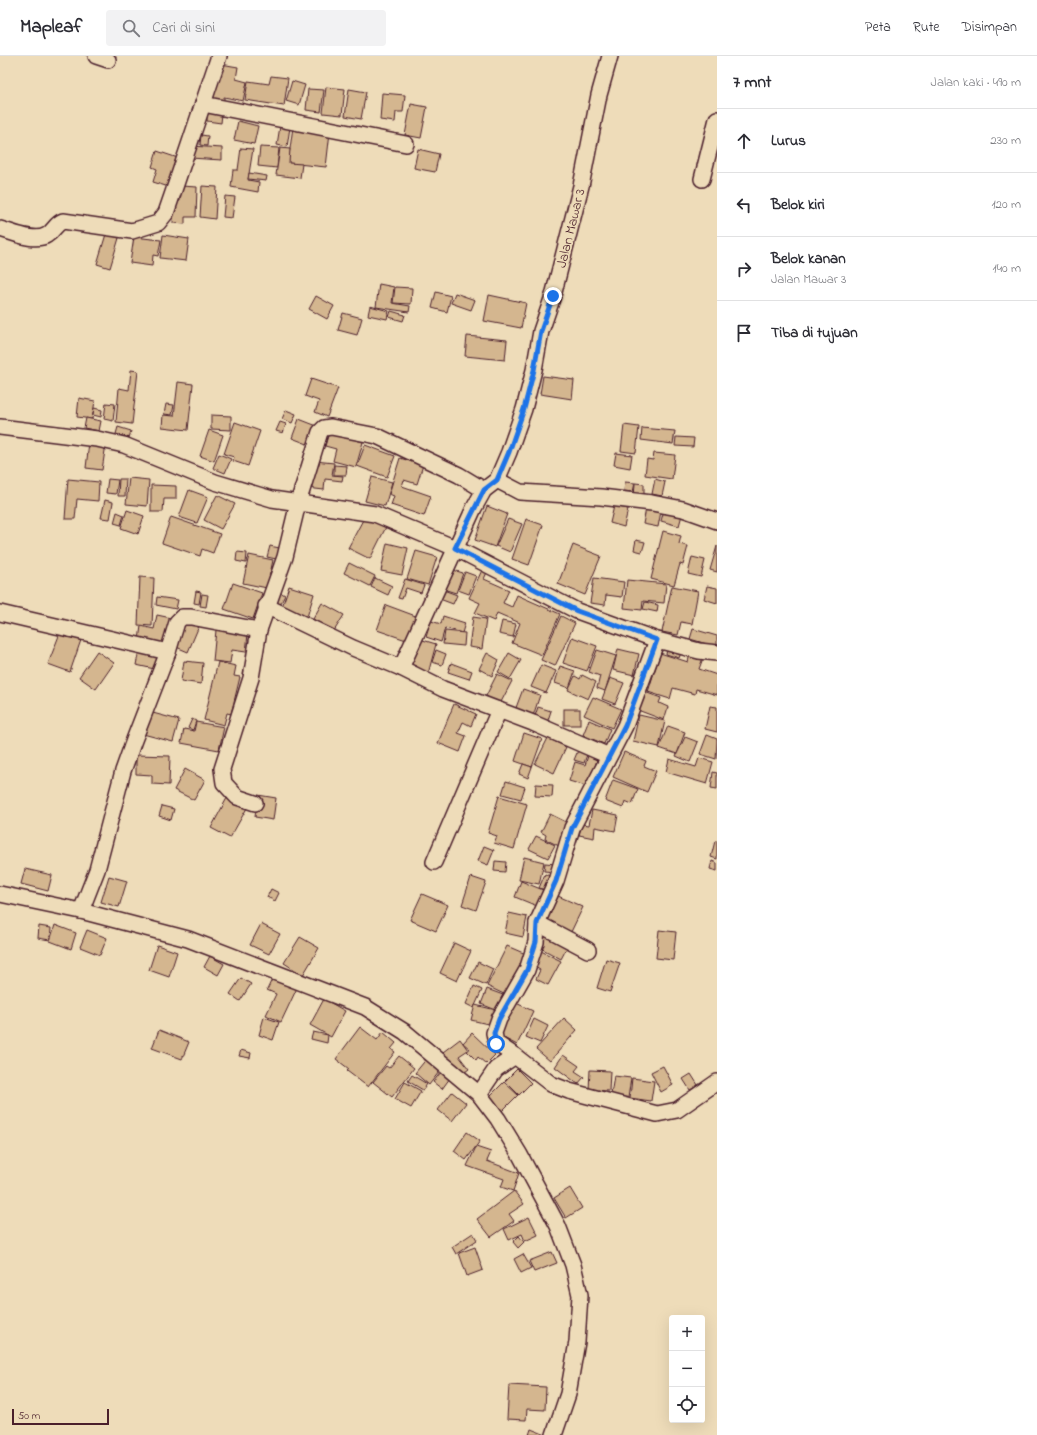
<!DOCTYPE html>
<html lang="id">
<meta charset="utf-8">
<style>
body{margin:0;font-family:"Indie Flower",sans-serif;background:#f2f2f3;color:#2b2b33}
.controls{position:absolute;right:12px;bottom:12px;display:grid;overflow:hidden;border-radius:4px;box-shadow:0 4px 16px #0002}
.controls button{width:36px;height:36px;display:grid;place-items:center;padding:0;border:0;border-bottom:1px solid #e1e1e2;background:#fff;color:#2b2b33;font:20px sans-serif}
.scale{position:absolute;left:12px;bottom:10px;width:97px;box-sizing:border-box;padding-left:4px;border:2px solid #4a1f2b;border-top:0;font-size:11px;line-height:14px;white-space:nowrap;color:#4a1f2b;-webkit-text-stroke:3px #eedcb9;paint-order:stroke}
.stop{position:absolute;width:12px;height:12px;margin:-9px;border:3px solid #1a73e8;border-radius:50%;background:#fff}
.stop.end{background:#1a73e8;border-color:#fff;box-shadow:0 1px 4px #0008}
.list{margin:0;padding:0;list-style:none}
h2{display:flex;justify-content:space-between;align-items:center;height:52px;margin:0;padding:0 16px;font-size:17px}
h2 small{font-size:13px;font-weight:400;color:#7c7c81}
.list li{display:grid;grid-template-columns:26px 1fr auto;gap:12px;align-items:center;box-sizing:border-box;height:64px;padding:0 16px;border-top:1px solid #e1e1e2}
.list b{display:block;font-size:15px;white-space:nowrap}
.list p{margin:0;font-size:13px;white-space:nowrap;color:#7c7c81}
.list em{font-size:13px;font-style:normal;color:#7c7c81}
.icon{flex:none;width:22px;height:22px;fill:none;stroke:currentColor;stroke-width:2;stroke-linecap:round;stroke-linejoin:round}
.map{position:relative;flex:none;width:717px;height:1379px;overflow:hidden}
header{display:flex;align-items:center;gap:24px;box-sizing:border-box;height:56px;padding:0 20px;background:#fff;border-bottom:1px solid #e1e1e2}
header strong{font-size:19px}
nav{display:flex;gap:22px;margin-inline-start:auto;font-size:14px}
.search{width:280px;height:36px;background:#f2f2f3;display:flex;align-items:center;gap:10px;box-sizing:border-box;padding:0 14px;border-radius:4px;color:#7c7c81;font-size:15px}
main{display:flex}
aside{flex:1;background:#fff}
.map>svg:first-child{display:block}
.building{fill:#d4b68f;stroke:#4a1f2b}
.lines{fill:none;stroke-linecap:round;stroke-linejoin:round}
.minor-casing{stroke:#4a1f2b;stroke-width:18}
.minor{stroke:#eedcb9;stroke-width:15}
.route{stroke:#1a73e8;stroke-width:5}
.labels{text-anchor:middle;stroke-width:3;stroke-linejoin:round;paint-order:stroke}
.street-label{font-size:14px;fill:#4a1f2b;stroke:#eedcb9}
</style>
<header>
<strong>Mapleaf</strong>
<div class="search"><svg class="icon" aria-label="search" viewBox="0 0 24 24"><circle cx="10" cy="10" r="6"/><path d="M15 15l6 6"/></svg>Cari di sini</div>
<nav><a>Peta</a><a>Rute</a><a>Disimpan</a></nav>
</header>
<main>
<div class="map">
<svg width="717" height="1379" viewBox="0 0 717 1379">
<rect width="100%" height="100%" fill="#eedcb9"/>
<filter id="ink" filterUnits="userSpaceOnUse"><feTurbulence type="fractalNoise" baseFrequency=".025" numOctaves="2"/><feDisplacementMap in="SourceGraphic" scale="8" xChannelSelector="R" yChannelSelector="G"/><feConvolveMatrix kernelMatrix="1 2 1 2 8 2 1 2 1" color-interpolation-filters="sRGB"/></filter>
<g filter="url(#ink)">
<!-- building -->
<g class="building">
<path d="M221 8 238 11 236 23 247 26 243 45 224 41V45L210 42Z"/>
<path d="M271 20 288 22 284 50 245 44 248 25 269 28Z"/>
<path d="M292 25 305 29 299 49 286 45Z"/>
<path d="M326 31 345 33 342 59 323 57Z"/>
<path d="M308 33 324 34 321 56 306 54Z"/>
<path d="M349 33 366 36 361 63 345 60Z"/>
<path d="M382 37 405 39 403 56H396L395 66 380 64Z"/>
<path d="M411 48 427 51 421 82 405 79Z"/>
<path d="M207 57 222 58 221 67 207 65Z"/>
<path d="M238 65 258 70 254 88 234 84Z"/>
<path d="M280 70 290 71 287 91 277 89Z"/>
<path d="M293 71 330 76 326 111 288 107Z"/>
<path d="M201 79 208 80 207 90 200 89Z"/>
<path d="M191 90 222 92V104L190 102Z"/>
<path d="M260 91 279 92 277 112 258 110Z"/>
<path d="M241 92 253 93 248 124 259 126 258 136 231 131 233 114H238Z"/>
<path d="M280 92 290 93 289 107 302 108 300 122 276 119Z"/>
<path d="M418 93 439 98 435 116 414 112Z"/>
<path d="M157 95 178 102 169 131 153 126 157 113 152 111Z"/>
<path d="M249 117 267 120 266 125 248 123Z"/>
<path d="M181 130 197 131 196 161H185V168L173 167 174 145H180Z"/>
<path d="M202 130 217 131 215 163 200 161Z"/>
<path d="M225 140 235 141 232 162 223 161Z"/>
<path d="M106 178 119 182 110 212 97 208Z"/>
<path d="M163 179 189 183 186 205 160 202Z"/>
<path d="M134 181 161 184 158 200 153 199 152 210 130 207Z"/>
<path d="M379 228 394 231 392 247 410 250 409 256 376 251Z"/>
<path d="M395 231 412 232 411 248 393 247Z"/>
<path d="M436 236 451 240 447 256 432 252Z"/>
<path d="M455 237 475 244 471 254 451 247Z"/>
<path d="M489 239 526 247 521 272 484 265Z"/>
<path d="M316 240 334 250 327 263 309 253Z"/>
<path d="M370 250 389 255 387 263 368 259Z"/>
<path d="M391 255 405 259 403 265 389 261Z"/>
<path d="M343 257 362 262 357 279 338 274Z"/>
<path d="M467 280 507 284 505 304 465 300Z"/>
<path d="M131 314 138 315 132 368 116 366 119 332 129 334Z"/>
<path d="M543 320 574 324 572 343 540 338Z"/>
<path d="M311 323 338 332 327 361 315 356 319 345 305 340Z"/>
<path d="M178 326 193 328 188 374 162 371 163 359 174 360Z"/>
<path d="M79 342 95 345 92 363 77 361Z"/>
<path d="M106 347 115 348 113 365 104 363Z"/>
<path d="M166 348 174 349 172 359 164 358Z"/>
<path d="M94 352 102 354 101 361 93 359Z"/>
<path d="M286 354 296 358 292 367 282 363Z"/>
<path d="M211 359 231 360V374L211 373Z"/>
<path d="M86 362 101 365 99 375 84 372Z"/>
<path d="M299 363 317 370 310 389 292 382Z"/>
<path d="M235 366 260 375 248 410 233 405 234 401 224 398Z"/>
<path d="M280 366 286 368 283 377 276 375Z"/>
<path d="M624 369 639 371 636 397 621 395Z"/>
<path d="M118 371 131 375 129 382 116 378Z"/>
<path d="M642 372 675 375 673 388 641 384Z"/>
<path d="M209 374 223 379 214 405 200 400Z"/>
<path d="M329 376 363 386 356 411 333 405 336 393 325 390Z"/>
<path d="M676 381 694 382 693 391 675 390Z"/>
<path d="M89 386 106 388 102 414 86 412Z"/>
<path d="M365 389 395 400 387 421 357 410Z"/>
<path d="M616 397 632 399 630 412 614 409Z"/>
<path d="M654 397 675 399 672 423 645 419 647 403 653 404Z"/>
<path d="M219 398 231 403 225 417 213 412Z"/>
<path d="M400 402 423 409 417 428 404 424 402 430 431 440 424 460 391 449 394 440 389 438Z"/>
<path d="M315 405 334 407 332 419 343 420 342 425 325 423 324 434 307 432Z"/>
<path d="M334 409 347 410 346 419H334Z"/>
<path d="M372 421 392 426 385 450 365 445Z"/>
<path d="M129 422 149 424 147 450 126 448Z"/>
<path d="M68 423 99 426 98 445 77 443 75 463H65Z"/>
<path d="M108 423 118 424 116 438 106 437Z"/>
<path d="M119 423H126L125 440H118Z"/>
<path d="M655 423 665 426 662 440 652 438Z"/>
<path d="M625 426 635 427 633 436 624 435Z"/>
<path d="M635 427 644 428V443L634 442Z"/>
<path d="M151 429 176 430V443H164L163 456H151Z"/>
<path d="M189 434 208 441 197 467 179 461Z"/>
<path d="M217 439 235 448 221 473 204 464Z"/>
<path d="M105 444 113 446 110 463 101 462Z"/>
<path d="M647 447 662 450 658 471 643 468Z"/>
<path d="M487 450 507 458 495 491 475 484Z"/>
<path d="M614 450 628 453 624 471 610 467Z"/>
<path d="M665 450 683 455 679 470 661 465Z"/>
<path d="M127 454 144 460 138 478 121 472Z"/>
<path d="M117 456 124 459 121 469 114 467Z"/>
<path d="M365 460 386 471 370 503 348 492Z"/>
<path d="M171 461 220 478 213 497 202 493 200 500 162 487Z"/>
<path d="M508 463 522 468 510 496 496 490Z"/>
<path d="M526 463 543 469 529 509 512 503Z"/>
<path d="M663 475 681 480 679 488 688 490 683 509 680 508 674 529 651 523Z"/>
<path d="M636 484 645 486 642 496 634 494Z"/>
<path d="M387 487 408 492 402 519 381 515Z"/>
<path d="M573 489 601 500 585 539 558 528Z"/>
<path d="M270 490 284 493 281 504 267 501Z"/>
<path d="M717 490V516L710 514Z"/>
<path d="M416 495 437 501 428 529 407 523Z"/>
<path d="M237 496 247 497 246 507 236 505Z"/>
<path d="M249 499 273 504 267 532 243 527Z"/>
<path d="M692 501 705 504 701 521 688 518Z"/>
<path d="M349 507 375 520 370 530 344 517Z"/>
<path d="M483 512 488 514 484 523 509 534 503 547 512 551 517 539 560 558 542 599 512 587 520 567 497 557 494 565 475 557 480 547 469 542Z"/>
<path d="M450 513 463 517 456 537 443 533Z"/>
<path d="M465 516 476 520 469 538 458 534Z"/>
<path d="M140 521 154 522 152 570 138 569Z"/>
<path d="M375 522 392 530 388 539 371 531Z"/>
<path d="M594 522 624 526 622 541 606 539 605 549 590 547Z"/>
<path d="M405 523 424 529 421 537 406 532 402 543 398 542Z"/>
<path d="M627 524 666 528 664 547 643 545 642 554 624 552Z"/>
<path d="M233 527 262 537 253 563 224 553Z"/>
<path d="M289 530 314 538 307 561 281 554Z"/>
<path d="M672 530 698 535 692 568 681 566 678 579 662 576Z"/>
<path d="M707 530 717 532V547L704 543Z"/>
<path d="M441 533 457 539 453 548 437 542Z"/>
<path d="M276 534 285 539 279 551 270 546Z"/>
<path d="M196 535 201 536 199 548 194 547Z"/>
<path d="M202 538 208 539 206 551 200 550Z"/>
<path d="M157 541 178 544 176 553 156 549Z"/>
<path d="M645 546 658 549 657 556 643 553Z"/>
<path d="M322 547 344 559 334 575 313 563Z"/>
<path d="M386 549 421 562 412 586 377 574Z"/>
<path d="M157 559 171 562 166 589 139 584 141 570 154 573Z"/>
<path d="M443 560 465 567 462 577 445 572 441 586 426 581 431 565 441 568Z"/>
<path d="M561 560 575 567 555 610 541 604Z"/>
<path d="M473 561 486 563 482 593 469 591Z"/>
<path d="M184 564 199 570 188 596 174 590Z"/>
<path d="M502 565 516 568 513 581 499 578Z"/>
<path d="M693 573 717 580V591L690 583Z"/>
<path d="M216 574 248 578 246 596 232 594 230 607 213 605Z"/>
<path d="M445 575 465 577 464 590 443 588Z"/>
<path d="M60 577 81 584 70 616 48 608Z"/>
<path d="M572 581 597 590 587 615 563 607Z"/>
<path d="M416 582 436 588 428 618 408 612Z"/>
<path d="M668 590 682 594 679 602 666 598Z"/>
<path d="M618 593 639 598 634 619 613 614Z"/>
<path d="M139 594 162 599 159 614 136 609Z"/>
<path d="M436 594 446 598 442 609 432 606Z"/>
<path d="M597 594 616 600 605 635 597 632 600 620 589 616Z"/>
<path d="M97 595 114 607 96 633 79 621Z"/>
<path d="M487 597 499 604 492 620 479 613Z"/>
<path d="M509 597 521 604 510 623 498 616Z"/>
<path d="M660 597 688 606 690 598 703 602 699 613 717 619V639L696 633 695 638 673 632 670 643 648 636Z"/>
<path d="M184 605 203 607 201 628 181 625Z"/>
<path d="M218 606 236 610 234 620 240 621 231 658 227 657 224 669 204 664Z"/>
<path d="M451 607 472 615 469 623 448 616Z"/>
<path d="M541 609 556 615 546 637 531 631Z"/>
<path d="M560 610 575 615 569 632 555 627Z"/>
<path d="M497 618 512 625 500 648 486 640Z"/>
<path d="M582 619 596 626 588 643 568 634 575 620 580 623Z"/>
<path d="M610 622 624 627 615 648 602 643Z"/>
<path d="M523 633 540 639 532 663 514 657Z"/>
<path d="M642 635 661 642 659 647 668 651 664 664 635 653Z"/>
<path d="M593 641 621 653 612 672 584 659Z"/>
<path d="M454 648 476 658 471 670 463 666 458 677 466 680 460 696 438 687Z"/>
<path d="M710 650 717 651V676L705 673Z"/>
<path d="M538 651 551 655 547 667 534 663Z"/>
<rect x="564" y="653" width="16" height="16"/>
<path d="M149 656 179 664 173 686 143 678Z"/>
<path d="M639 659 665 665 659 691 633 685Z"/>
<path d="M192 663 196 665 193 674 188 672Z"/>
<path d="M589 664 610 673 604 688 583 679Z"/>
<path d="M196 666 224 671 219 694 181 687 184 673 194 675Z"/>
<path d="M668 670 685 676 677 698 659 692Z"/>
<path d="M524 677 542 683 532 711 515 705Z"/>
<path d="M707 679 717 683 716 703 700 698Z"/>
<path d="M685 681 698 686 690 706 676 700Z"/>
<path d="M548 682 566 691 554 717 535 708Z"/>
<path d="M579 692 588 696 584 707 574 704Z"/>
<path d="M624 696 646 705 644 710 656 715 647 736 613 721Z"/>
<path d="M589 697 598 700 589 731 569 725 575 706 585 709Z"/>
<path d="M136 699 170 700 169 729 152 728V719L136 718Z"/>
<path d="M699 702 713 706 707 728 666 716 669 703 696 711Z"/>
<path d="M523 708 532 711 528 722 519 718Z"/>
<path d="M185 713 205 724 194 744 174 734Z"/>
<path d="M713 716 717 717V733L711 732Z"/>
<path d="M613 724 638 733 632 748 625 745 623 752 605 745Z"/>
<path d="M506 725 525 731 521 743 502 738Z"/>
<path d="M536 728 553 729 552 741 535 740Z"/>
<path d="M258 739 276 742 273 764 255 761Z"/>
<path d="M499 740 527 748 514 793 494 787 497 780 488 777Z"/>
<path d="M227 742 247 752 230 782 211 772Z"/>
<path d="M162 750 174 753 171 764 159 760Z"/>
<path d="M592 754 618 759 615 775 595 771 594 782 579 779 582 768 589 769Z"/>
<path d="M550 758 572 769 561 791 545 783 546 779 541 776Z"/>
<path d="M536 780 555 789 548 802 529 793Z"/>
<path d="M715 785H717V803L711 801Z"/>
<path d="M484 790 494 794 488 809 478 805Z"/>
<path d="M524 801 544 806 539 828 519 824Z"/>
<path d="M495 805 506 806 505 816 494 815Z"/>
<path d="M712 805 717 807V815L710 813Z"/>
<path d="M545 807 556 808 555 816 544 815Z"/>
<path d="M25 813 52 819 48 835 21 828Z"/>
<path d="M545 818 554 822 549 835 539 832Z"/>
<path d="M109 820 127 825 119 851 101 846Z"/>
<path d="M471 821 486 826 476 854 462 849Z"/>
<path d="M521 825 543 834 537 850 515 841Z"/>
<path d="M271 833 279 837 275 845 267 841Z"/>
<path d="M422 838 448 849 436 875 410 864Z"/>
<path d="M558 840 583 851 570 878 540 864 548 846 554 849Z"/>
<path d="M509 857 527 861 523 881 505 877Z"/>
<path d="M261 868 280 878 269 898 250 889Z"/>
<path d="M55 869 76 877 71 893 50 885Z"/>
<path d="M39 870 51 872 50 884 38 882Z"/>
<path d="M87 874 107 882 100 899 80 891Z"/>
<path d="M546 874 570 886 561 903 537 890Z"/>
<path d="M659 874 676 876 673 904 656 902Z"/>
<path d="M300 881 319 892 303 919 284 907Z"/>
<path d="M454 887 471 895 457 925 440 917Z"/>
<path d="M157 889 177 896 169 921 149 914Z"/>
<path d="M507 890 528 899 508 940 487 930Z"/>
<path d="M541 895 561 905 548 929 536 923 540 914 533 910Z"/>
<path d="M210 900 224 908 218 919 204 911Z"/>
<path d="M606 903 620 907 610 936 597 932Z"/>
<path d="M478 906 493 913 486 929 470 922Z"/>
<path d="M273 921 297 932 281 966 266 959 276 938 267 934Z"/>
<path d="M241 922 251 928 240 945 230 938Z"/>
<path d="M474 930 482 934 474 952 466 948Z"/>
<path d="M487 933 503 939 496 954 481 948Z"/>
<path d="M324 943 345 955 331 981 310 969Z"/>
<path d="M514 946 533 955 517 989 498 979Z"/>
<path d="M475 949 496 954 492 969 471 964Z"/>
<path d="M264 961 279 966 273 984 259 979Z"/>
<path d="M564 962 577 974 550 1005 536 993Z"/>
<path d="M534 963 548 970 540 987 526 981Z"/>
<path d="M360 971 377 984 383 976 396 987 391 993 395 996 368 1031 347 1015 349 1013 336 1003Z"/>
<path d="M159 974 189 986 182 1003 152 992Z"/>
<path d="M313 976 328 979 327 987 311 983Z"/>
<path d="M472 977 495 999 486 1008 478 1001 476 1004 467 995 470 993 463 987Z"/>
<path d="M460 983 468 994 459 1000 469 1013 461 1019 443 996Z"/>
<path d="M241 994 251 997 250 1002 239 1000Z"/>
<path d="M563 999 579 1010 575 1015 584 1021 578 1028 555 1011Z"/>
<path d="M399 1000 414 1012 392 1041 373 1026 386 1010 389 1012Z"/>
<path d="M428 1001 442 1012 429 1029 415 1017Z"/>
<path d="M663 1010 673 1029 661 1036 651 1016Z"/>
<path d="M517 1013 531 1027 519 1039 505 1025Z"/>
<path d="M590 1014 610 1015 609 1035 589 1034Z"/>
<path d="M441 1016 450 1022 442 1033 433 1026Z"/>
<path d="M691 1018 698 1029 690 1034 683 1023Z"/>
<path d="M412 1019 427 1028 423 1034 408 1025Z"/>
<path d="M614 1020 631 1022 628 1042 611 1039Z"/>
<path d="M632 1022 654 1025 651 1045 630 1042Z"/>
<path d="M405 1026 421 1035 411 1052 395 1043Z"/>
<path d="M504 1026 518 1039 502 1055 488 1042Z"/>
<path d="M452 1036 466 1047 452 1065 438 1054Z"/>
<path d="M467 1076 480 1085 466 1104 454 1095Z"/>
<path d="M476 1091 491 1096 487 1105 519 1117 513 1135 501 1131 504 1123 467 1110Z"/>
<path d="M570 1132 582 1152 566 1162 554 1142Z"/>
<path d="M514 1135 524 1148 509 1158 514 1165 491 1181 477 1163Z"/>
<path d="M529 1161 538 1179 525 1185 522 1178 509 1184 504 1173Z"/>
<path d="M473 1177 477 1184 456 1198 452 1191Z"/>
<path d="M519 1180 524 1186 518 1192 513 1186Z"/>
<path d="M475 1191 483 1214 467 1220 459 1197Z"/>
<path d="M552 1196 557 1207 534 1216 529 1205Z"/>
<path d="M523 1198 531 1212 521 1217 514 1203Z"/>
<path d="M509 1329 546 1331 545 1354 527 1353 526 1364 507 1363Z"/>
<path d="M531 1373 546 1379H529Z"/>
</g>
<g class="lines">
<defs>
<g id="minor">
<path d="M96 0 108 4"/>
<path d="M203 48 406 88"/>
<path d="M702 123 717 63"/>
<path d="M0 173C12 176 35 187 47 179 54 175 55 168 63 165L132 175 158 167 166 157 176 128 219 0"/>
<path d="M0 371 97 383 124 389 215 426 272 443 375 458 455 492 577 555 657 584 699 595 717 597"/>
<path d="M497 424 520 436 601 441 652 447 683 453 717 465"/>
<path d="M266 550 353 592 401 612 443 633 533 667 609 700"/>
<path d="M0 557 168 596"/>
<path d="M401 612 474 452 484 434 497 424 509 396 524 353 534 314 541 275 553 240 581 130 599 39 610 0"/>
<path d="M255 747 237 741 224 727 222 713 251 622 259 574 285 501 298 447 320 376 324 372 331 371 377 380 459 419 484 434"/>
<path d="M434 806 499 654"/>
<path d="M0 838 81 855 188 883 365 951 405 976 479 1038 498 1063 520 1099 558 1170 573 1209 580 1239 577 1286 568 1338 554 1379"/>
<path d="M81 855 97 814 123 715 134 684 168 596 177 566 182 561H191L259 574"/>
<path d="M537 867 588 894"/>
<path d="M515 1000 551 1028 569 1035 657 1058 677 1054 717 1026"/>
<path d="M479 1038 496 1013 515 1000 496 987 494 977 499 963 527 914 536 886 537 867 556 825 572 772 625 670 657 584"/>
</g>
</defs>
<!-- minor casing -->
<use href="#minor" class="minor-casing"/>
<!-- minor -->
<use href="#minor" class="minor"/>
</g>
</g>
<g class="lines" filter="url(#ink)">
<!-- route -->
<path class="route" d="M496 988 494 977 499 963 527 914 536 886 537 867 556 825 572 772 625 670 657 584 577 555 455 492 484 434 497 424 509 396 524 353 534 314 541 275 553 240"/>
</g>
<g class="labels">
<!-- street labels -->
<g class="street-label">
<text transform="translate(570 172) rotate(-76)" y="5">Jalan Mawar 3</text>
</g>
</g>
</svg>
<div class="controls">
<button>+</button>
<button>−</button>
<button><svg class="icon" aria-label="locate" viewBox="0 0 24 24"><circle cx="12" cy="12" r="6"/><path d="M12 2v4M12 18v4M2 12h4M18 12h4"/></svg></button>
</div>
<div class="scale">50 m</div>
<div class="stop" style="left:496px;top:988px"></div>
<div class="stop end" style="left:553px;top:240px"></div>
</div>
<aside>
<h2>7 mnt<small>Jalan kaki · 490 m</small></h2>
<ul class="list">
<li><svg class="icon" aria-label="ahead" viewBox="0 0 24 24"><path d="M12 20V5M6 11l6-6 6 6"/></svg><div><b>Lurus</b></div><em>230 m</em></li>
<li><svg class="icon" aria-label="left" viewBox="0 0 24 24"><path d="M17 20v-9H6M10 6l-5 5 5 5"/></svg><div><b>Belok kiri</b></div><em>120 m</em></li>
<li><svg class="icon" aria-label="right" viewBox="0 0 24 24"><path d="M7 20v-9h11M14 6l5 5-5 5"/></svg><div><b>Belok kanan</b><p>Jalan Mawar 3</p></div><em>140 m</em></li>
<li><svg class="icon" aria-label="arrive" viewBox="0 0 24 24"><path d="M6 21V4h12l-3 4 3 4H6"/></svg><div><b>Tiba di tujuan</b></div></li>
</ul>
</aside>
</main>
